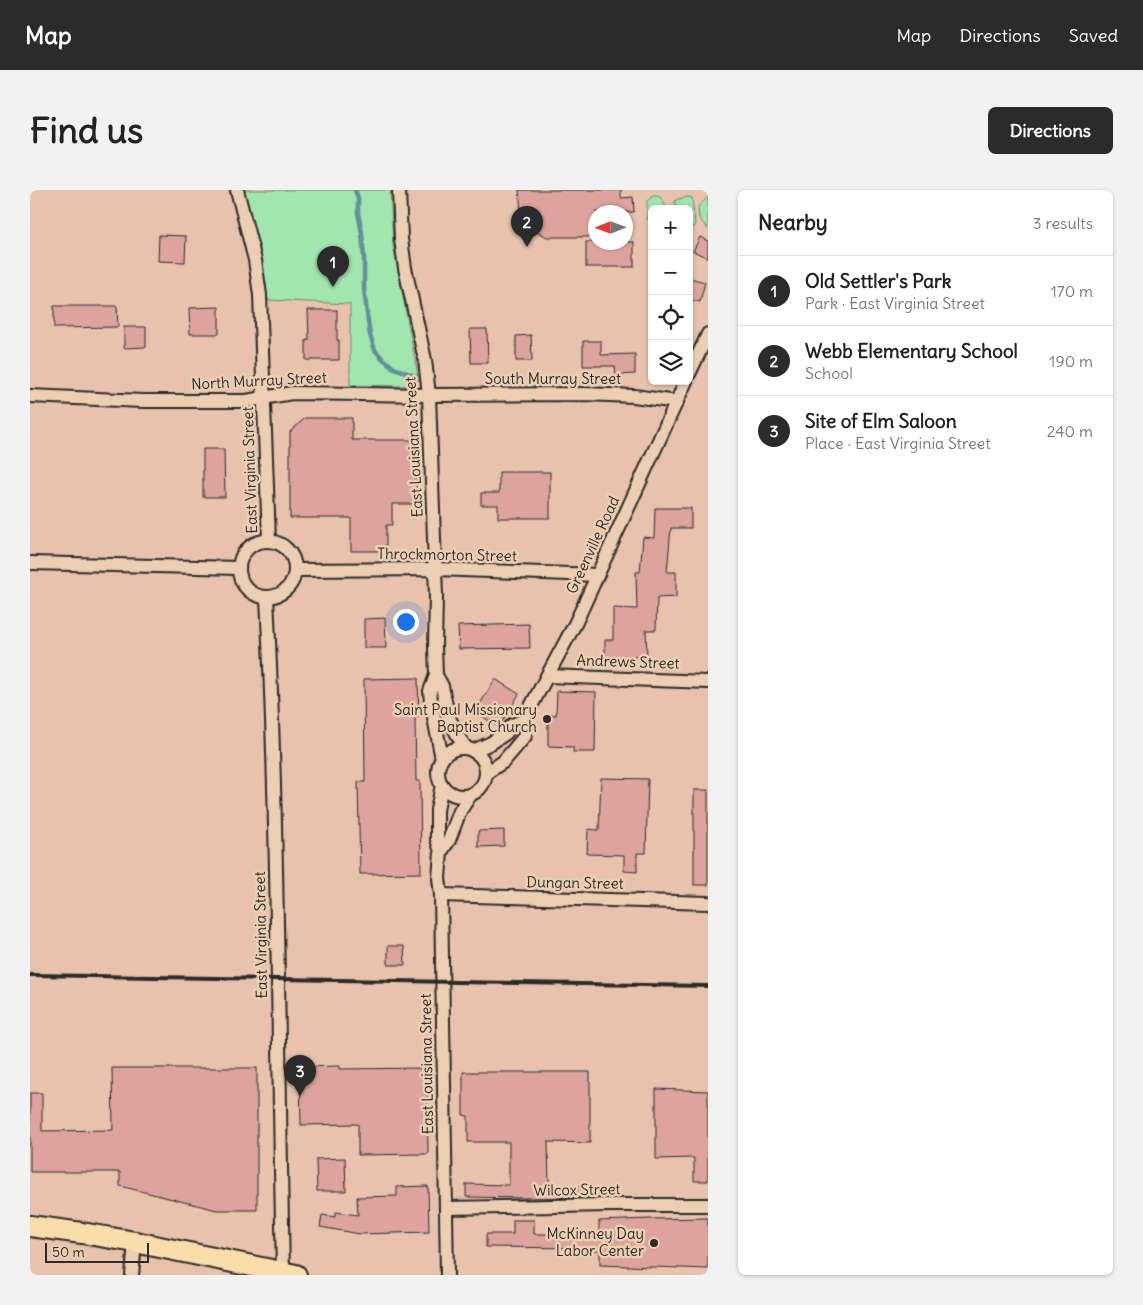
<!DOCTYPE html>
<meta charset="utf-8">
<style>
body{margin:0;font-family:Delius,sans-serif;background:#f2f2f2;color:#222}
.controls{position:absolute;right:15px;top:15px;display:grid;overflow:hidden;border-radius:8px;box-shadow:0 1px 4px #0004}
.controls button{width:45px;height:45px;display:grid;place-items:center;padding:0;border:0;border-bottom:1px solid #e0e0e0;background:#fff;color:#222;font:25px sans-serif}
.compass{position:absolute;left:558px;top:15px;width:45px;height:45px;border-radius:50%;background:#fff;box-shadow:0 1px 4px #0004;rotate:269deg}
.scale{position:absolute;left:15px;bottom:12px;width:104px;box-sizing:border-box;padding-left:5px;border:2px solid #2b2b2b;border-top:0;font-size:14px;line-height:18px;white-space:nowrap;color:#2b2b2b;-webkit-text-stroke:4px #eccfb2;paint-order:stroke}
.you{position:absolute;left:375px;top:431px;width:18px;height:18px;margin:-12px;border:4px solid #fff;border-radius:50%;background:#1a73e8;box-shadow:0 0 0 8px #1a73e833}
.badge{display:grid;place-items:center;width:32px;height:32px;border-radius:50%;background:#2b2b2b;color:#fff;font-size:16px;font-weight:700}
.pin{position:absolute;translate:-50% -41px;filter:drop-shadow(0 1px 2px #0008)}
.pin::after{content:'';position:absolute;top:26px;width:18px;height:15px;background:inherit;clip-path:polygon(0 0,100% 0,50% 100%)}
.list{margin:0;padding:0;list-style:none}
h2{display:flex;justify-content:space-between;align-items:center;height:65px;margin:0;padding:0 20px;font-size:21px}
h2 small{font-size:16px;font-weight:400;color:#767676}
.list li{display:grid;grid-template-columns:32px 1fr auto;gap:15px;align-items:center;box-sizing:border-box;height:70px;padding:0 20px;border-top:1px solid #e0e0e0}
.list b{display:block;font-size:19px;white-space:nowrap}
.list p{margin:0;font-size:16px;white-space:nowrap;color:#767676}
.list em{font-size:16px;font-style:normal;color:#767676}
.icon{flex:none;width:28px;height:28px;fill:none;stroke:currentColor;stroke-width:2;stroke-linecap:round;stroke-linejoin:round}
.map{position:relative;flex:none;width:678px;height:1085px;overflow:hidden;border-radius:8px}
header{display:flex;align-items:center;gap:30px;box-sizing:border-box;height:70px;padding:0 25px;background:#2b2b2b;color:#fff}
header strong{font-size:24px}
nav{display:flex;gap:28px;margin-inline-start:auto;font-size:18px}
.intro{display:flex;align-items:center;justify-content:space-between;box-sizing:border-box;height:120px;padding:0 30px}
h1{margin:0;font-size:35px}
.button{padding:12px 22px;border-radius:8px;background:#2b2b2b;color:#fff;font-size:18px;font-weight:700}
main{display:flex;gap:30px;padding:0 30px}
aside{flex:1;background:#fff;border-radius:8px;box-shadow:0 1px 4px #0004}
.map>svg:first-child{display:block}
.green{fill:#a2e5af;stroke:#66886d}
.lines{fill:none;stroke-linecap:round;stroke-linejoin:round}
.stream{stroke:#629199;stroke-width:4.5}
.building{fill:#dda39e;stroke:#2b2b2b}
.street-casing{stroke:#2b2b2b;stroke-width:16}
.primary-casing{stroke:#2b2b2b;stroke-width:24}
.street{stroke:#eccfb2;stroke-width:12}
.primary{stroke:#f9deab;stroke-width:20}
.rail{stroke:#2b2b2b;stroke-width:4}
.poi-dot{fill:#2b2b2b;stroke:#eccfb2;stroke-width:2}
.labels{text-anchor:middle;stroke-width:5;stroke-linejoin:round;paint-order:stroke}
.street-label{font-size:15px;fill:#2b2b2b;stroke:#eccfb2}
.poi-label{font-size:15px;fill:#2b2b2b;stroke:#eccfb2;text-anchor:end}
</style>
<header>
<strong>Map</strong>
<nav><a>Map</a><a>Directions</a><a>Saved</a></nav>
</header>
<div class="intro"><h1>Find us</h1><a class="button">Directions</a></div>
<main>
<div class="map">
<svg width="678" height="1085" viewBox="0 0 678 1085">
<rect width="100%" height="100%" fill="#e8c2ac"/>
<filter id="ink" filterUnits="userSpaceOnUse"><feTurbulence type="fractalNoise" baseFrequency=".02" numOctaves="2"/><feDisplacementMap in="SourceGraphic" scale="10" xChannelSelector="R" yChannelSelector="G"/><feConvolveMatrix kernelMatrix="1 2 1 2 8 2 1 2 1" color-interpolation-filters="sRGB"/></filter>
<g filter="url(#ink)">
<!-- green -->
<g class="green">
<path d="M214 0H360L363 55 387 180 388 187V191L379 195 371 196 320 195V114L238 110Z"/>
<path d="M623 6C632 5 634 11 636 19H622V32L617 29V11Z"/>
<path d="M659 7 662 8 665 34 663 37H659V19H646L645 11 648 9Z"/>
<path d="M678 7V38H677L669 28 668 17Z"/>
</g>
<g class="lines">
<!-- stream -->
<path class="stream" d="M325 0 328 8V23L332 43 334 69V98L337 124 340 145 345 160 352 168 364 178 386 186"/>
</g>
<!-- building -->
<g class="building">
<path d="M489 0H591V8L603 7 604 22H566V47H517L503 39 494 29 491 22Z"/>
<path d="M129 45 156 46 155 72 128 71Z"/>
<path d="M670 47 678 51V68L663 61Z"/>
<rect x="556" y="52" width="48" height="25"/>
<path d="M659 88 675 92 670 112 659 109Z"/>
<path d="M24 116H87L88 137 24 138Z"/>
<path d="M189 117V144H160L159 118Z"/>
<path d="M278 120H307V150H309V170H276V150H279Z"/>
<path d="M94 137H116V157L94 158Z"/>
<path d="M440 139H457L458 173H441Z"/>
<path d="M501 145 502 171H486V146Z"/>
<path d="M553 151H571V165L605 164V184L586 185 585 176H553Z"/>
<path d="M275 228H322V250H386V314H362V335H356V361H321V328H260V242Z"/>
<path d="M173 259H194L195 307H173Z"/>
<path d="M469 282H520V328H468V315H451V303H469Z"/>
<path d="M625 318H661V338H641L637 382H646V407L627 408 626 440H616L617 467H575V450H583V418L607 419 606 382H610L613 347 624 348Z"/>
<path d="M355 428 356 458H334V429Z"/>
<path d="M499 434 500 458 429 459 428 436Z"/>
<path d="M388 488 389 527H385L386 591H390L391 683 330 684 328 592H335L334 489Z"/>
<path d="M465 489 489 504 469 537 445 522Z"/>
<path d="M527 501 566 502 565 562H543V557L518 556V525H526Z"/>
<path d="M571 588 618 589 616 663H607V682L594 681V665L557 664 558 639 569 640Z"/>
<rect x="664" y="600" width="14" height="95"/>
<path d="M474 640V656L448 657V641Z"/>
<path d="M358 756H374L375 775H358Z"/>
<path d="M310 876V879L397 878 398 964 328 965V934L271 935 270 877Z"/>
<path d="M82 878H227V1020H187L90 996V982H0V903H12V941L83 940Z"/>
<path d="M433 882H560V953L518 952 519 996 563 997V1007L495 1008 436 1007V994L479 995V952H438V926L433 925Z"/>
<path d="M626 899 678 901V991H664V968L626 969Z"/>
<path d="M315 968 316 1001H287L286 969Z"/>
<path d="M398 996 399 1042 330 1044 290 1037 292 1025 305 1027 306 1022 328 1025 327 1007 367 1006V997Z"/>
<path d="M678 1028V1079L570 1075V1060H552L551 1058 456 1057V1044H483V1030H504V1044H569V1031L620 1029Z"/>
</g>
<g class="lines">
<defs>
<g id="street">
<path d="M207 0 225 70 230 105 239 351"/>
<path d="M369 0 371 49 375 78 395 170 399 205 406 406 405 457 406 485 400 501 401 512 412 569"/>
<path d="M659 184 678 144"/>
<path d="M0 206 113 211H216L262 203 399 205 554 204 604 206 647 212"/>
<circle cx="237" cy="379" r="28"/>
<path d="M0 373 209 378"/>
<path d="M265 380 406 379 567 385"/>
<path d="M237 407C248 632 248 857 253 1082"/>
<path d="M406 485 412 496 418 526 429 548 436 558"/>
<path d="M517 486 678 492"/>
<circle cx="432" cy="582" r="24"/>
<path d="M443 561 461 553 476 543 482 535 495 530"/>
<path d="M456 583 473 572 495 546V530L500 518 546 432 656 191"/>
<path d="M412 595 407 620V649L411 662 409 688 411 705 417 1085"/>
<path d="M411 662 419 650 430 621 441 604"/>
<path d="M411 705 678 713"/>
<path d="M416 1018 579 1015H678"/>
<path d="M102 1085 105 1052"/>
</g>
<path id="primary" d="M0 1036 52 1043 105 1052 266 1085"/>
</defs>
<!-- street casing -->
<use href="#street" class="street-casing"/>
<!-- primary casing -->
<use href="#primary" class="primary-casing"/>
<!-- street -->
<use href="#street" class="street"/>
<!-- primary -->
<use href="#primary" class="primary"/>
<!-- rail -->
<path class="rail" d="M0 785 678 796"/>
</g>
</g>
<!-- markers -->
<g class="poi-dot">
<circle cx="517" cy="529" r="5"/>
<circle cx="624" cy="1053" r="5"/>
</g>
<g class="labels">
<!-- street labels -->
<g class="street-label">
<text x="523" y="194">South Murray Street</text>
<text transform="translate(229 191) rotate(-3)" y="5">North Murray Street</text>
<text transform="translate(384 257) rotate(-93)" y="5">East Louisiana Street</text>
<text transform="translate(220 280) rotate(-92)" y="5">East Virginia Street</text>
<text transform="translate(563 355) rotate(-65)" y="5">Greenville Road</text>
<text transform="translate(417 365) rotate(1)" y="5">Throckmorton Street</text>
<text transform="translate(598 472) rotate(2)" y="5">Andrews Street</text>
<text transform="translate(545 693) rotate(1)" y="5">Dungan Street</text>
<text transform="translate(231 745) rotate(-91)" y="5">East Virginia Street</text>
<text transform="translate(397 874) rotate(-91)" y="5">East Louisiana Street</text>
<text transform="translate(547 1000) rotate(-1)" y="5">Wilcox Street</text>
</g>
<!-- poi labels -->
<g class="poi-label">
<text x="507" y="525">Saint Paul Missionary<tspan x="507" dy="17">Baptist Church</tspan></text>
<text x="614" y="1049">McKinney Day<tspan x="614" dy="17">Labor Center</tspan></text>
</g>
</g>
</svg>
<div class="controls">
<button>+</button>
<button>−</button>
<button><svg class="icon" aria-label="locate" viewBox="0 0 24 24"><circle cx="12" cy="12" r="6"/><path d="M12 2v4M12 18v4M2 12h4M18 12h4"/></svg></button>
<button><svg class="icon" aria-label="layers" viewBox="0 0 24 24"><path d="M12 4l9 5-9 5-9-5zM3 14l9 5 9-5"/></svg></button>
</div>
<svg class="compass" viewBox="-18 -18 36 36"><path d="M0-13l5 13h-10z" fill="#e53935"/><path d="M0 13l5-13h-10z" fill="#767676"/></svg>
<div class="scale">50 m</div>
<div class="you"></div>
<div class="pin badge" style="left:303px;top:97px">1</div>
<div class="pin badge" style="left:497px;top:57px">2</div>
<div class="pin badge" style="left:270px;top:906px">3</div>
</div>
<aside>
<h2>Nearby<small>3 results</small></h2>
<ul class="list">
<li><span class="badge">1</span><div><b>Old Settler's Park</b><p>Park · East Virginia Street</p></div><em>170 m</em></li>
<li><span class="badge">2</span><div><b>Webb Elementary School</b><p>School</p></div><em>190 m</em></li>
<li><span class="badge">3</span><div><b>Site of Elm Saloon</b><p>Place · East Virginia Street</p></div><em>240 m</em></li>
</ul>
</aside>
</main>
